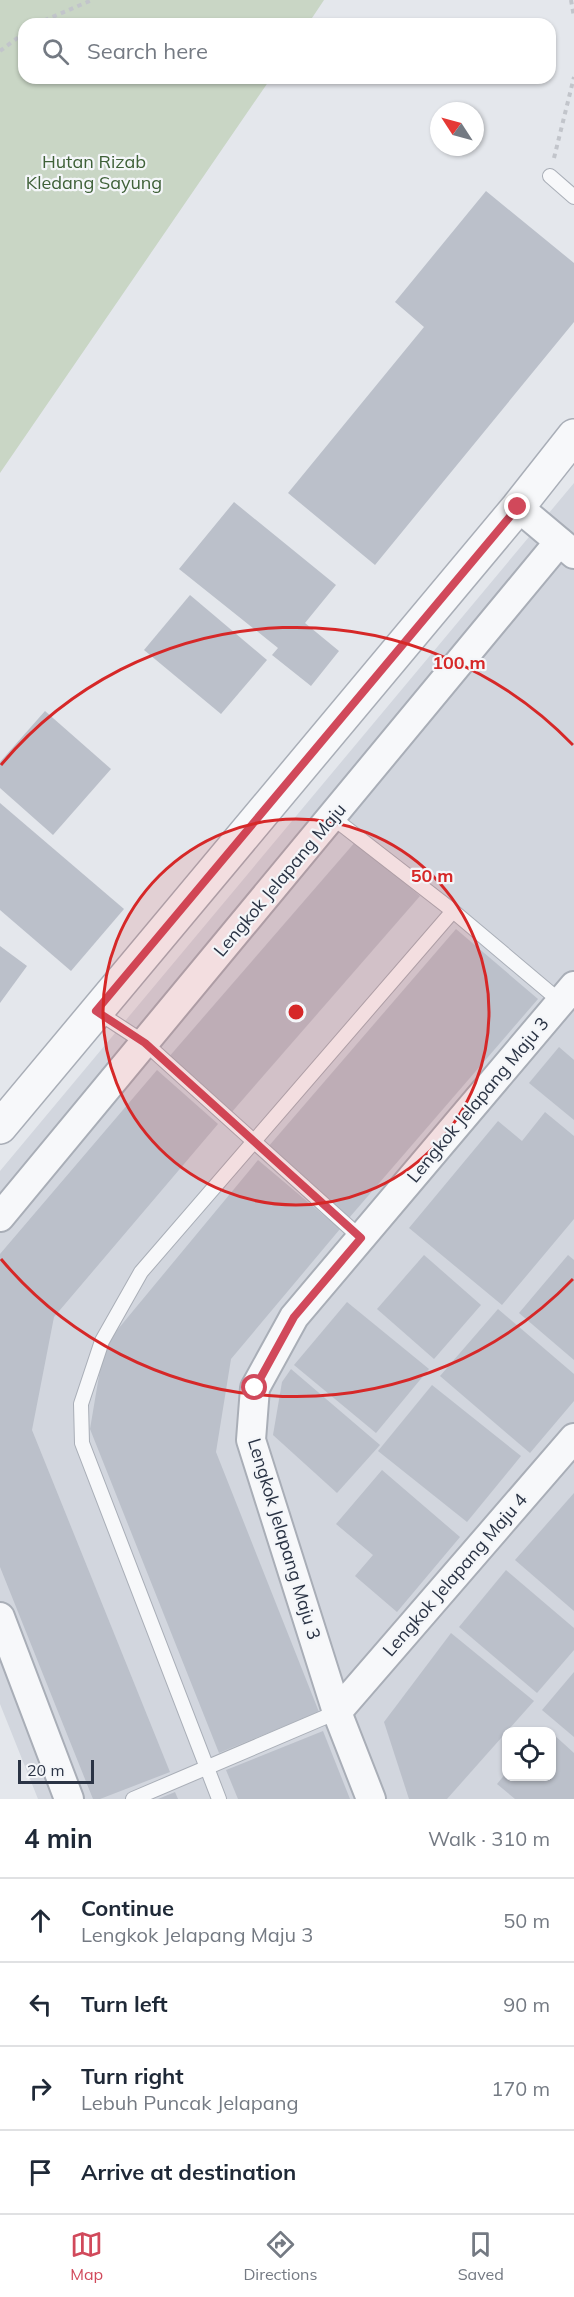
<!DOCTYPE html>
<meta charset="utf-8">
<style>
body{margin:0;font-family:Mulish,sans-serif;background:#f2f2f3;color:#1f2937}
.controls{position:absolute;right:18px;bottom:18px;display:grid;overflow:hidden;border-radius:12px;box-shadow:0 2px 4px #0004}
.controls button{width:54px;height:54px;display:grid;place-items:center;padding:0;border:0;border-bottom:2px solid #e0e1e3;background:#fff;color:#1f2937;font:30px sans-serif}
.compass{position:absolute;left:430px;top:102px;width:54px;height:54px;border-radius:50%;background:#fff;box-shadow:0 2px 4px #0004;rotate:306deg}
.scale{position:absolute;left:18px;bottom:15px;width:76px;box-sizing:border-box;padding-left:6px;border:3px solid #2b3445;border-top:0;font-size:16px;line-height:21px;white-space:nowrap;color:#2b3445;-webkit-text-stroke:4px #f4f6f9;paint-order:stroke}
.stop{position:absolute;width:18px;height:18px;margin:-14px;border:4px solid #d1495b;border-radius:50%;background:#fff}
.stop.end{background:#d1495b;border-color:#fff;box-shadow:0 2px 6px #0008}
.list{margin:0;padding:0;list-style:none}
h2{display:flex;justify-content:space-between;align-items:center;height:78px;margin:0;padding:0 24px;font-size:26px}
h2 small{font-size:20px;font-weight:400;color:#747a83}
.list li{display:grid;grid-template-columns:39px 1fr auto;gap:18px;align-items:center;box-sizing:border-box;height:84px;padding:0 24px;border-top:2px solid #e0e1e3}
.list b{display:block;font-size:22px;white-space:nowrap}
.list p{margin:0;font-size:20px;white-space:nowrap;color:#747a83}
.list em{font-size:20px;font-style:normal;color:#747a83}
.icon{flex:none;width:33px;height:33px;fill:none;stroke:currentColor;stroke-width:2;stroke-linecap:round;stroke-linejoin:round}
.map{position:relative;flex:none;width:574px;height:1799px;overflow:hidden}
.search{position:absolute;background:#fff;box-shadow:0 2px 4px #0004;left:18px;right:18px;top:18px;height:66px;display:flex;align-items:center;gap:15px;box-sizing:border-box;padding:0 21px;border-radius:18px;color:#747a83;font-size:22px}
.sheet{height:414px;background:#fff}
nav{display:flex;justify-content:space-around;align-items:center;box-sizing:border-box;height:84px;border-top:2px solid #e0e1e3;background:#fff;font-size:16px;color:#747a83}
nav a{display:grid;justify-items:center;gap:3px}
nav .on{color:#d1495b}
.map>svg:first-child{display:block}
.built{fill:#d2d6de;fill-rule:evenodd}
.green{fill:#c9d6c5}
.building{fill:#bbc0ca}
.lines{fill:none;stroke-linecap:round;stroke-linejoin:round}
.service-casing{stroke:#a9aeb7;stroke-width:16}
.minor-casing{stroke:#a9aeb7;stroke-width:32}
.tertiary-casing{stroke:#a9aeb7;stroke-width:36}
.path{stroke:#c2c5cb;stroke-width:4;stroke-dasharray:4.5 4.5;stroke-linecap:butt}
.service{stroke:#f7f8fa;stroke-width:14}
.minor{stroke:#f7f8fa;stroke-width:28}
.tertiary{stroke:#f7f8fa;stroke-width:33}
.route{stroke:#d1495b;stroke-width:8}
.ring{fill:none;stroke:#d62828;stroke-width:3}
.labels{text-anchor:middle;stroke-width:4.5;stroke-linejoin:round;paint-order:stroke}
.park-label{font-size:18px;fill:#3f6138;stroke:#f4f6f9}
.street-label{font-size:18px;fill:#2b3445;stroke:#f4f6f9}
.centre{fill:#d62828;stroke:#f4f6f9;stroke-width:3}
.ring-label{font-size:18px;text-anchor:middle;font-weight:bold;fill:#d62828;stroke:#f4f6f9;stroke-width:4.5;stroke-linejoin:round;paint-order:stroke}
</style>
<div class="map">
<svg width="574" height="1799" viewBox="0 0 574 1799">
<rect width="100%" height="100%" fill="#e4e7ec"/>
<!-- built -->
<path class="built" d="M574 483V1799H38L0 1704V1171ZM506 1732H552V1776H506Z"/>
<!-- green -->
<path class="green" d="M0 0H324L308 24H24V78H271L0 473Z"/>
<!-- building -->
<g class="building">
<path d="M486 191 574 263V322L375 565 288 493 424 327 395 302Z"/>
<path d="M234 502 336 585 305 623 339 651 311 686 272 655 278 648 179 569Z"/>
<path d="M190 595 267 660 221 714 144 650Z"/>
<path d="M45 711 111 769 53 835 0 788V762Z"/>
<path d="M0 803 124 909 71 971 0 910Z"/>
<path d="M356 841 420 896 231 1113 168 1058Z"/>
<path d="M456 929 538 999 349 1218 268 1147Z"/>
<path d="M0 946 27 966 0 1003Z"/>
<path d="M559 1047 574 1060V1120L529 1083Z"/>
<path d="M157 1070 218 1124 54 1317 32 1430 170 1772 100 1799H93L0 1567V1254Z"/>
<path d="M545 1112 574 1136V1219L502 1305 409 1228 498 1121 522 1141Z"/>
<path d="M258 1160 340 1229 231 1359 216 1452 319 1712 219 1753 90 1429 104 1346Z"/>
<path d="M424 1255 481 1305 434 1359 377 1309Z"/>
<path d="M568 1255 574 1260V1360L519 1313Z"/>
<path d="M347 1302 429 1369 376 1433 294 1365Z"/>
<path d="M498 1309 574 1374V1401L530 1453 440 1376Z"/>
<path d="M291 1369 380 1445 337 1493 273 1435 282 1382Z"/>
<path d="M432 1385 521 1456 467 1522 378 1451Z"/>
<path d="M382 1470 460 1537 397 1612 355 1576 373 1555 336 1524Z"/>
<path d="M574 1493V1611L515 1560Z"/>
<path d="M506 1570 574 1628V1650L537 1693 459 1627Z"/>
<path d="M451 1633 534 1701 447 1799H409L384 1722Z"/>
<path d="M574 1672V1737L542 1710Z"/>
<path d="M323 1731 350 1799H238L226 1770Z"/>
<path d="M552 1733 574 1753V1799H515L497 1784 506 1773V1776H552Z"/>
<path d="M175 1792 178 1799H158Z"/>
</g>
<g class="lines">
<defs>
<g id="service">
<path d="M550 176 574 197"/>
<path d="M332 817 453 911 561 1002"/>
<path d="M96 1011 145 1043 361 1238"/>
<path d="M133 1799 337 1712"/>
<path d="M219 1799 82 1443 81 1404 102 1341 141 1272 453 911"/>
</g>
<g id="minor">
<path d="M518 507 574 554"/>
<path d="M0 1217 559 542"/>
<path d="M0 1617 69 1799"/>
<path d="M337 1712 574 1438"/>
<path d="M371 1799 337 1712 251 1440 255 1388 294 1317 574 986"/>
</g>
<path id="tertiary" d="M0 1127 518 507 574 436"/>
</defs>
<!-- service casing -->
<use href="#service" class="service-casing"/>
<!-- minor casing -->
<use href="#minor" class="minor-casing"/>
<!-- tertiary casing -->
<use href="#tertiary" class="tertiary-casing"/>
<!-- path -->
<g class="path">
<path d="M571 0 574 17"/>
<path d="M36 24 92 0"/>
<path d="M0 51 24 33"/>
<path d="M554 158 574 77"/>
</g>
<!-- service -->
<use href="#service" class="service"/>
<!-- minor -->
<use href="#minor" class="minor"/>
<!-- tertiary -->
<use href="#tertiary" class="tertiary"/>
</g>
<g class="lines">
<!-- route -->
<path class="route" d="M255 1388 294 1317 361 1238 145 1043 96 1011 518 507"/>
</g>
<!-- distance rings -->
<circle cx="296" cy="1012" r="193" fill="#d62828" fill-opacity=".12"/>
<g class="ring">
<circle cx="296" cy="1012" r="193"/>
<path d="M573 1279A385 385 0 0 1 1 1259M1 765A385 385 0 0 1 573 745"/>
</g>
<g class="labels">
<!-- park labels -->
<g class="park-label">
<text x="94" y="168">Hutan Rizab<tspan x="94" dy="21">Kledang Sayung</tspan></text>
</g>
<!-- street labels -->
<g class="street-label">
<text transform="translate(280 880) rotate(-50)" y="6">Lengkok Jelapang Maju</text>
<text transform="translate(478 1100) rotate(-50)" y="6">Lengkok Jelapang Maju 3</text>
<text transform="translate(284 1539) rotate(73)" y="6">Lengkok Jelapang Maju 3</text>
<text transform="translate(455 1575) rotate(-49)" y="6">Lengkok Jelapang Maju 4</text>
</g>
</g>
<circle cx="296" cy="1012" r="9" class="centre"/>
<g class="ring-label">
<text x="459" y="669">100 m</text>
<text x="432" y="882">50 m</text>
</g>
</svg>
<div class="controls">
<button><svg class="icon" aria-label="locate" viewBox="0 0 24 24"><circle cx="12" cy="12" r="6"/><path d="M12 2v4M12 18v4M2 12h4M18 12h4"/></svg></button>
</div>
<svg class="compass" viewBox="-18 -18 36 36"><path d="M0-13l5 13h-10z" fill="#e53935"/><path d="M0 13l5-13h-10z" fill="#747a83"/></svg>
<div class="scale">20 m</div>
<div class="stop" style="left:255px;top:1388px"></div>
<div class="stop end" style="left:518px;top:507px"></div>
<div class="search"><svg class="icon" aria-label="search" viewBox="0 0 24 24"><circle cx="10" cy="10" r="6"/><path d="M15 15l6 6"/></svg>Search here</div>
</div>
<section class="sheet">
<h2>4 min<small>Walk · 310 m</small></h2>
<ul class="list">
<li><svg class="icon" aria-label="ahead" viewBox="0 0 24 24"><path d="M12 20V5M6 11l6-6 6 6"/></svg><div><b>Continue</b><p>Lengkok Jelapang Maju 3</p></div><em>50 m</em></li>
<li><svg class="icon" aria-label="left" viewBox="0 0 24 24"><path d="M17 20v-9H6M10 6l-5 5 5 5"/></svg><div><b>Turn left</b></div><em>90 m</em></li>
<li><svg class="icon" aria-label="right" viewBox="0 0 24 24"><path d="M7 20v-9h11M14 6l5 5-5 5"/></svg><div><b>Turn right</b><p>Lebuh Puncak Jelapang</p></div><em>170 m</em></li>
<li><svg class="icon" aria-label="arrive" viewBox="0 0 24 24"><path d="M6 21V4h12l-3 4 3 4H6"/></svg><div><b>Arrive at destination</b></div></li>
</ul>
</section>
<nav>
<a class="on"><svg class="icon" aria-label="map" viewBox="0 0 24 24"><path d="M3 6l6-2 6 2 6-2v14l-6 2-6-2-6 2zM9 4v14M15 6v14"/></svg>Map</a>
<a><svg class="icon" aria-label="directions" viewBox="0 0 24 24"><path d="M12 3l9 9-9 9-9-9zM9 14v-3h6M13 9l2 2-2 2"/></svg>Directions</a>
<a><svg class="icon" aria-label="saved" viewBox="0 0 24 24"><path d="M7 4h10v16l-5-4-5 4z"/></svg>Saved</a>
</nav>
